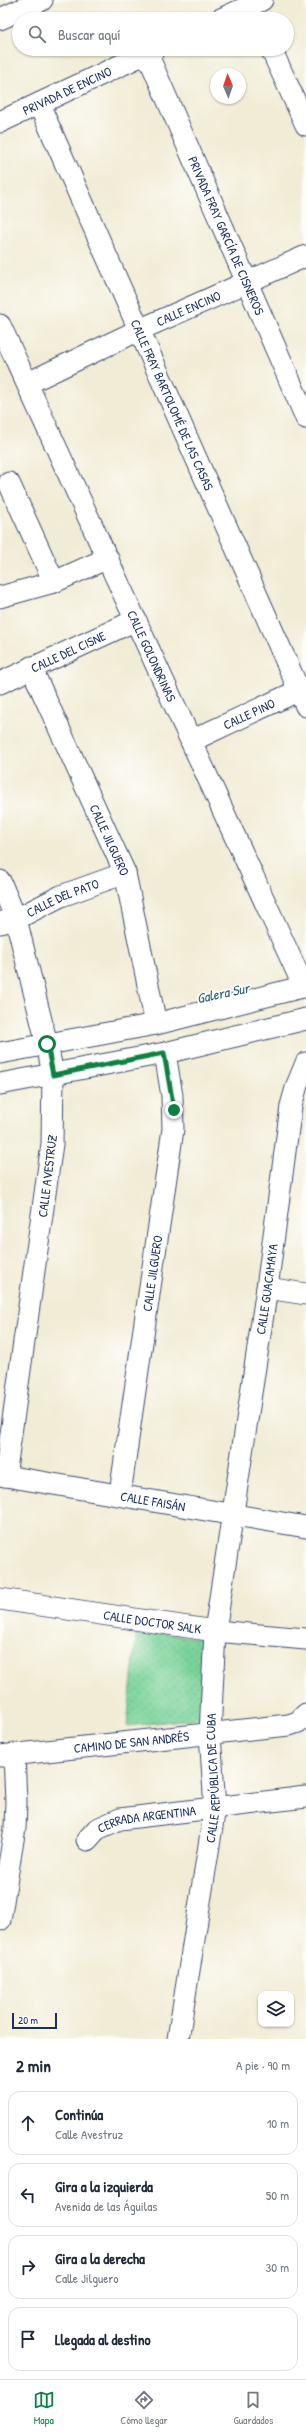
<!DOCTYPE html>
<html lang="es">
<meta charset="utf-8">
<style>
body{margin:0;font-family:"Patrick Hand",sans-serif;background:#f2f2f3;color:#1f2937}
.controls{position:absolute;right:12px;bottom:12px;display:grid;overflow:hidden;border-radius:8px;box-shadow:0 1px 3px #0004}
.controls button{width:36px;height:36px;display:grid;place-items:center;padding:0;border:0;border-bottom:1px solid #e0e1e3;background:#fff;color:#1f2937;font:20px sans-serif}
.compass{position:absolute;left:210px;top:68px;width:36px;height:36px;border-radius:50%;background:#fff;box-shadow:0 1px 3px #0004;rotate:358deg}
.scale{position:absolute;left:12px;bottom:10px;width:45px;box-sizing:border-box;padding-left:4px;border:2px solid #1b2f5e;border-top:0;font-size:11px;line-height:14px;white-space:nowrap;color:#1b2f5e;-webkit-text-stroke:3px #fdfcf7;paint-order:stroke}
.stop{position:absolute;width:12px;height:12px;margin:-9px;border:3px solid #0b8043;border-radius:50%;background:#fff}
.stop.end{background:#0b8043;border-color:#fff;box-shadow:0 1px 4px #0008}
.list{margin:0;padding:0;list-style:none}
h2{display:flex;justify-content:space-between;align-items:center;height:52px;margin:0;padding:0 16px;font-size:17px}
h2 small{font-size:13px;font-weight:400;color:#747a83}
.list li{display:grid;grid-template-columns:26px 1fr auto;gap:12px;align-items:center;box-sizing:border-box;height:64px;margin:0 8px 8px;padding:0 8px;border:1px solid #e0e1e3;border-radius:12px}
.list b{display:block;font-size:15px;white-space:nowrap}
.list p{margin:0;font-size:13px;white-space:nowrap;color:#747a83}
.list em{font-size:13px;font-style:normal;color:#747a83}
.icon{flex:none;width:22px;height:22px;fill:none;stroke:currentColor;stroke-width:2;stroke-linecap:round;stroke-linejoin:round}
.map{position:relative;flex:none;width:306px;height:2039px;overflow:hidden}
.search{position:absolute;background:#fff;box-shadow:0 1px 3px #0004;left:12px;right:12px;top:12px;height:44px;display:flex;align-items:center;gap:10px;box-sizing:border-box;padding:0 14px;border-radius:22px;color:#747a83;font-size:15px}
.sheet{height:340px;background:#fff}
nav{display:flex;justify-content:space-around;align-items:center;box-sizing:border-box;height:56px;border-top:1px solid #e0e1e3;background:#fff;font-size:11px;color:#747a83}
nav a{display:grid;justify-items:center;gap:2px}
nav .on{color:#0b8043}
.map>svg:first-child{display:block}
.park{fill:url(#park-dots);stroke:#4a817c}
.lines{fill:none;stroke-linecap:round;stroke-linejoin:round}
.minor-casing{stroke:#3b4b70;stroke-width:23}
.minor{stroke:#fff;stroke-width:21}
.route{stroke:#0b8043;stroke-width:5}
.labels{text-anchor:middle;stroke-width:3.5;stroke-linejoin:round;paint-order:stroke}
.street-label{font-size:13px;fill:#1b2f5e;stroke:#fdfcf7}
.water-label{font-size:14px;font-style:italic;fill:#2c6081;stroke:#fdfcf7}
</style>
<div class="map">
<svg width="306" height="2039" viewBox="0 0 306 2039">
<defs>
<pattern id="park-dots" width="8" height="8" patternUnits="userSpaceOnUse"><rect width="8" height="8" fill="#79d399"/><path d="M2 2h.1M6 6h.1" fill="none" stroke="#68b586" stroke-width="1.8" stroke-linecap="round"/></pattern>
</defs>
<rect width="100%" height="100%" fill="#fdfcf7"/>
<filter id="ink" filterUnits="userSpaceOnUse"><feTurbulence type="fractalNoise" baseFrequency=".025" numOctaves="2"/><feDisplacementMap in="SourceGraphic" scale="8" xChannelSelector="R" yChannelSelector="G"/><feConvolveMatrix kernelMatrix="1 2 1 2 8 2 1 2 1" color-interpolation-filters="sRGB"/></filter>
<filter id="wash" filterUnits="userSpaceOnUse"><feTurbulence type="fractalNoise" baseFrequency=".012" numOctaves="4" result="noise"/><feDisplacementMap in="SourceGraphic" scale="16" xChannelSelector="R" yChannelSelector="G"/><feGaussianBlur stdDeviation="0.9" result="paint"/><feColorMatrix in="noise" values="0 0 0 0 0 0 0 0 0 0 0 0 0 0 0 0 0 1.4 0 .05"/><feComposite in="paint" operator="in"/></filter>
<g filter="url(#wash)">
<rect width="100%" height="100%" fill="#f1ecd5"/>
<!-- park -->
<path class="park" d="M137 1629 207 1640 201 1718 127 1726Z"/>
</g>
<g filter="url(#ink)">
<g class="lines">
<defs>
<g id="minor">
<path d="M0 19 42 0"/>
<path d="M221 19 262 0"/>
<path d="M271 49 306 125"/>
<path id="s1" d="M147 53 306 418"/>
<path id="s2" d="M39 104 306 706"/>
<path id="s3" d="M0 122 155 49"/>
<path id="s4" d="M0 325 304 987"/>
<path id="s5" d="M28 383 139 330 306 256"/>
<path d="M9 483 54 582"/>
<path d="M0 597 54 582 108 558"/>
<path id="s6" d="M31 667 125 873 156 1024"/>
<path id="s7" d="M0 683 136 620"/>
<path id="s8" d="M191 741 306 687"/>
<path d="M0 881 16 919 47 1044 53 1075 52 1144 5 1476"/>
<path id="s9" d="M0 923 16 919 61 896 125 873"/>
<path d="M0 1053 156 1024 306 986"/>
<path d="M0 1084 165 1053 306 1019"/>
<path d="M267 1288 306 1294"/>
<path id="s10" d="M0 1475 306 1527"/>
<path id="s11" d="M120 1494 173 1129 172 1096 165 1053"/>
<path id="s12" d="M0 1599 215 1631 306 1639"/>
<path id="s13" d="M0 1756 289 1725 298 1722 306 1714"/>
<path id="s14" d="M87 1840 97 1829 120 1819 306 1797"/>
<path d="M0 1920 15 1828 16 1802 14 1754"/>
<path id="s15" d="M178 2039 215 1808 210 1734 215 1631 267 1288 291 1106 297 1085 306 1063"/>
</g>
</defs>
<!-- minor casing -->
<use href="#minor" class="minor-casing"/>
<!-- minor -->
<use href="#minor" class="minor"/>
</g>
</g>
<g class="lines" filter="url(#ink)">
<!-- route -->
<path class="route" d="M47 1044 53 1075 164 1053 174 1110"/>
</g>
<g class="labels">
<!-- street labels -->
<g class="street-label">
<text dy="5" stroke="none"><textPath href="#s3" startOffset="74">PRIVADA DE ENCINO</textPath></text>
<text dy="5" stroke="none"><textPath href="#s1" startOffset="199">PRIVADA FRAY GARCÍA DE CISNEROS</textPath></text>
<text dy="5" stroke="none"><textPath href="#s5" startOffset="177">CALLE ENCINO</textPath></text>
<text dy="5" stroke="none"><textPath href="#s2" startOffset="329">CALLE FRAY BARTOLOMÉ DE LAS CASAS</textPath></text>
<text dy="5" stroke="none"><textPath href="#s7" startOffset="75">CALLE DEL CISNE</textPath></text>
<text dy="5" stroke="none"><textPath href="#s4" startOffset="364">CALLE GOLONDRINAS</textPath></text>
<text dy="5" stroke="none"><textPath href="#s8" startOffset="64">CALLE PINO</textPath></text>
<text dy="5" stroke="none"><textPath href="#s6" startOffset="190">CALLE JILGUERO</textPath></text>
<text dy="5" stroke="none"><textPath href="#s9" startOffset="68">CALLE DEL PATO</textPath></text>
<text transform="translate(47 1176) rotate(-83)" y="5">CALLE AVESTRUZ</text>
<text dy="5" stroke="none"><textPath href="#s11" startOffset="223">CALLE JILGUERO</textPath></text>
<text dy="5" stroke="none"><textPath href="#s15" startOffset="757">CALLE GUACAMAYA</textPath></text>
<text dy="5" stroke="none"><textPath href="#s10" startOffset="155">CALLE FAISÁN</textPath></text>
<text dy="5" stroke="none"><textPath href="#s12" startOffset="154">CALLE DOCTOR SALK</textPath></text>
<text dy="5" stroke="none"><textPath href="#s13" startOffset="132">CAMINO DE SAN ANDRÉS</textPath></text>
<text dy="5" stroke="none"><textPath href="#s15" startOffset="264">CALLE REPÚBLICA DE CUBA</textPath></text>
<text dy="5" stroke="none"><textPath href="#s14" startOffset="66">CERRADA ARGENTINA</textPath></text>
</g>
<!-- water labels -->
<g class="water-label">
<text transform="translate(223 993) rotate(-12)" y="5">Galera Sur</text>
</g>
</g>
</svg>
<div class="controls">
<button><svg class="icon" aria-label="layers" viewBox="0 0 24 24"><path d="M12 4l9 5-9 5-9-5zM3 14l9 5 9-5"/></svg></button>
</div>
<svg class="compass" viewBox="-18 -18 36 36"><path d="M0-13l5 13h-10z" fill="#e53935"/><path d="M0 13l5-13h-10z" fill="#747a83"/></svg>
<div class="scale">20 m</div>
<div class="stop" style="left:47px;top:1044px"></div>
<div class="stop end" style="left:174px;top:1110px"></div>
<div class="search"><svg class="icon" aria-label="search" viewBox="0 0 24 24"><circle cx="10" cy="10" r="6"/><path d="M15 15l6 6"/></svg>Buscar aquí</div>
</div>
<section class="sheet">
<h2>2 min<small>A pie · 90 m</small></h2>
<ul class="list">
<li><svg class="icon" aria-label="ahead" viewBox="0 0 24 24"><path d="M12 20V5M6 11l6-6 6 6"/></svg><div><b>Continúa</b><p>Calle Avestruz</p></div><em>10 m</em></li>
<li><svg class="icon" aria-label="left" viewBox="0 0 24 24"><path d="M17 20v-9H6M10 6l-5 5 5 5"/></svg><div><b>Gira a la izquierda</b><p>Avenida de las Águilas</p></div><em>50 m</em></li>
<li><svg class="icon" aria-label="right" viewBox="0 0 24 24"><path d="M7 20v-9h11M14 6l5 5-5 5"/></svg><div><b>Gira a la derecha</b><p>Calle Jilguero</p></div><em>30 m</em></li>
<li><svg class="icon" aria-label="arrive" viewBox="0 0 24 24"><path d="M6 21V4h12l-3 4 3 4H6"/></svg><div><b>Llegada al destino</b></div></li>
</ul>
</section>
<nav>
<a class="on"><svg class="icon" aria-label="map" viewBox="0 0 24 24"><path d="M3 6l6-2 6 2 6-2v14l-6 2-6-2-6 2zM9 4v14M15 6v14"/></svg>Mapa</a>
<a><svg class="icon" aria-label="directions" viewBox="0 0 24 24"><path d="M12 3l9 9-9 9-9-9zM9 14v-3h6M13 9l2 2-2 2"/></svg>Cómo llegar</a>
<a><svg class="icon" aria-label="saved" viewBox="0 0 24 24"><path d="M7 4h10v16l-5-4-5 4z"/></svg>Guardados</a>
</nav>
